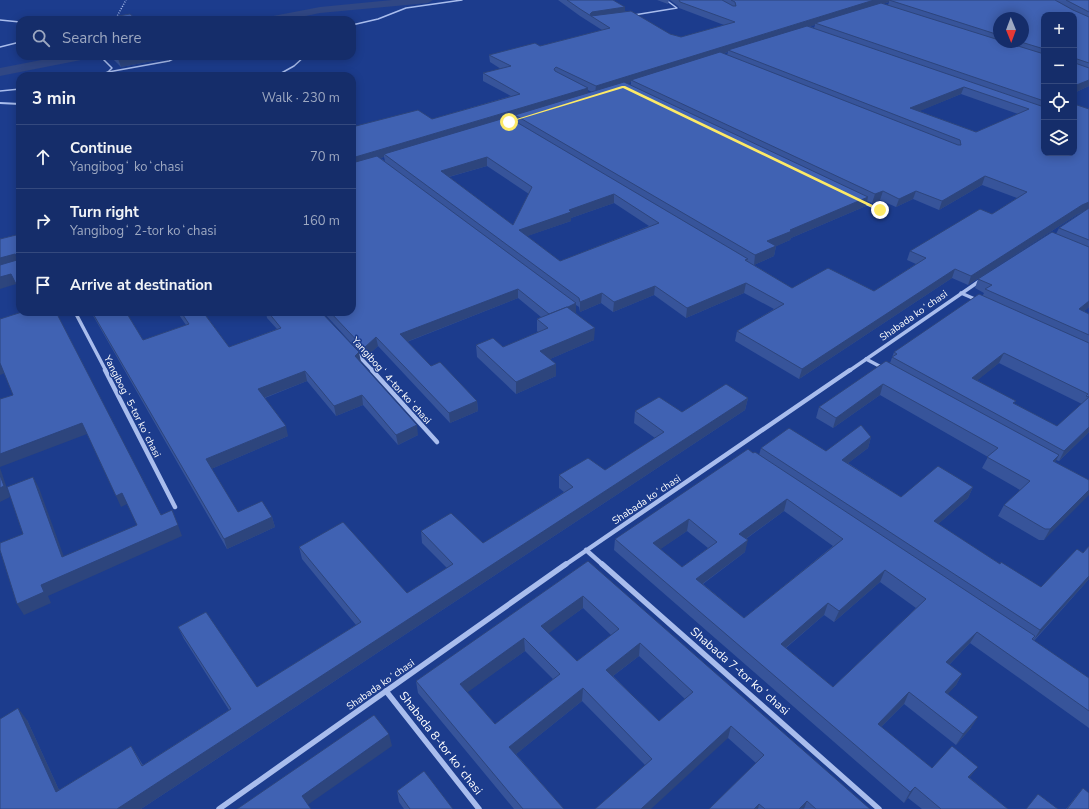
<!DOCTYPE html>
<meta charset="utf-8">
<style>
body{margin:0;font-family:"Nunito Sans",sans-serif;background:#1e3570;color:#f1f3f6}
.controls{position:absolute;right:12px;top:12px;display:grid;overflow:hidden;border-radius:8px;box-shadow:0 2px 10px #0003}
.controls button{width:36px;height:36px;display:grid;place-items:center;padding:0;border:0;border-bottom:1px solid #34497e;background:#152d6a;color:#f1f3f6;font:20px sans-serif}
.compass{position:absolute;left:993px;top:12px;width:36px;height:36px;border-radius:50%;background:#152d6a;box-shadow:0 2px 10px #0003;rotate:179deg}
.stop{position:absolute;width:12px;height:12px;margin:-9px;border:3px solid #fdea67;border-radius:50%;background:#fff}
.stop.end{background:#fdea67;border-color:#fff;box-shadow:0 1px 4px #0008}
.list{margin:0;padding:0;list-style:none}
h2{display:flex;justify-content:space-between;align-items:center;height:52px;margin:0;padding:0 16px;font-size:17px}
h2 small{font-size:13px;font-weight:400;color:#9da8c1}
.list li{display:grid;grid-template-columns:26px 1fr auto;gap:12px;align-items:center;box-sizing:border-box;height:64px;padding:0 16px;border-top:1px solid #34497e}
.list b{display:block;font-size:15px;white-space:nowrap}
.list p{margin:0;font-size:13px;white-space:nowrap;color:#9da8c1}
.list em{font-size:13px;font-style:normal;color:#9da8c1}
.icon{flex:none;width:22px;height:22px;fill:none;stroke:currentColor;stroke-width:2;stroke-linecap:round;stroke-linejoin:round}
.map{position:relative;flex:none;width:1089px;height:809px;overflow:hidden}
.search{position:absolute;background:#152d6a;box-shadow:0 2px 10px #0003;left:16px;top:16px;width:340px;height:44px;display:flex;align-items:center;gap:10px;box-sizing:border-box;padding:0 14px;border-radius:12px;color:#9da8c1;font-size:15px}
.panel{position:absolute;background:#152d6a;box-shadow:0 2px 10px #0003;left:16px;top:72px;width:340px;height:244px;border-radius:12px}
.map>svg:first-child{display:block}
.lines{fill:none;stroke-linecap:round;stroke-linejoin:round}
.canal{fill:#304784;fill-rule:evenodd}
.path{stroke:#a9bded;stroke-width:1.5;stroke-dasharray:1 1.5;stroke-linecap:butt}
.service-far1{stroke:#a9bded;stroke-width:1.5}
.service{stroke:#a9bded;stroke-width:2}
.minor-far3{stroke:#a9bded;stroke-width:2.5}
.minor-far2{stroke:#a9bded;stroke-width:3.5}
.minor-far1{stroke:#a9bded;stroke-width:4.5}
.minor{stroke:#a9bded;stroke-width:5.5}
.wall{fill:#37549a;fill-rule:evenodd}
.shaded-wall{fill:#2d457d}
.building{fill:#4062b3;stroke:#2d457d;fill-rule:evenodd}
.route{fill:#fdea67}
.labels{text-anchor:middle;stroke-width:3;stroke-linejoin:round;paint-order:stroke}
.street-label{font-size:10px;fill:#fff;stroke:#1c3c8d}
.near-street-label{font-size:12px;fill:#fff;stroke:#1c3c8d}
</style>
<div class="map">
<svg width="1089" height="809" viewBox="0 0 1089 809">
<rect width="100%" height="100%" fill="#1c3c8d"/>
<g class="lines">
<!-- canal -->
<g class="canal">
<path d="M392 0H433L428 3 320 13 286 20H262L264 18 268 17 320 7Z"/>
<path d="M62 56H87L85 59 81 60 0 76V68Z"/>
</g>
<!-- path -->
<path class="path" d="M115 20 126 0"/>
<!-- service-far1 -->
<g class="service-far1">
<path d="M634 15 677 8 666 0"/>
<path d="M0 20 20 22"/>
<path d="M352 25 378 19 406 8 462 0"/>
<path d="M0 47 20 42"/>
<path d="M108 72 169 61 175 58V56"/>
<path d="M96 76 108 72 112 68 100 56"/>
<path d="M276 76 294 66 305 56"/>
<path d="M0 91 20 89"/>
</g>
<!-- service -->
<path class="service" d="M0 103 20 104"/>
<!-- minor-far3 -->
<path class="minor-far3" d="M862 202 880 210"/>
<!-- minor-far2 -->
<g class="minor-far2">
<path d="M961 293 977 300"/>
<path d="M75 312 106 371"/>
<path d="M357 354 373 371"/>
<path d="M866 359 883 368"/>
<path d="M849 371 981 280"/>
</g>
<!-- minor-far1 -->
<g class="minor-far1">
<path d="M105 370 175 507"/>
<path d="M372 370 437 442"/>
<path d="M586 550 603 565"/>
<path d="M565 565 850 370"/>
</g>
<!-- minor -->
<g class="minor">
<path d="M602 564 879 809"/>
<path d="M386 691 479 809"/>
<path d="M219 809 566 564"/>
</g>
</g>
<!-- wall -->
<g class="wall">
<path d="M558 0H613L625 11 670 34 681 37 724 25 679 8 678 6 670 0H1089V86L1074 93V15H1044V153L1089 109V307L1084 311 1089 314V432L1059 461 1056 460 1055 462 1089 480 1044 540H1039L998 516 1004 505 1020 490 982 468 988 457 880 395 833 428 816 418 819 407 890 363 894 352 983 295 984 293 975 288 978 279 1056 234 1059 228 1083 212 1078 214 968 285 952 278 799 379 735 341 737 331 774 309 744 293 686 318 654 295 613 312 601 303 580 312 579 307 576 305V313L594 340 550 359 556 364V376L516 394 477 357 476 345 503 347 538 332 537 331V319L541 317 518 298 407 342 431 366 477 401 478 411 450 423 378 346 365 358 323 312H352V127L432 119 511 96 483 81V73L501 69 490 62 489 55 540 46 602 30 580 16ZM889 2 888 5 883 4ZM999 18 1023 42H999ZM815 25 814 28 810 26ZM728 52 727 55 723 54ZM631 82V85L627 83ZM588 90 592 92 588 93ZM961 94 1018 114 976 132 919 111ZM515 117 516 121 511 118ZM384 157 385 161 380 158ZM487 166 529 194 513 225 449 177ZM982 185 1017 198 992 214 910 251 907 260 916 264 874 291 792 288 754 265 774 256 776 246 790 240 791 238 866 206 867 201 872 203 880 200 896 207 913 199 939 210ZM614 203 649 226 560 261 527 236 571 221V218ZM999 363 1082 404 1057 426 1015 404 977 380Z"/>
<path d="M657 0H669L668 4Z"/>
<path d="M110 56H168V58L121 67Z"/>
<path d="M91 312H126L143 340 186 325 177 312H203L229 347 277 329 267 318 266 312H321L361 362 360 363 418 435 398 445 363 405 336 416 307 381 265 398 288 436 211 469 238 512 272 517 275 527 227 549Z"/>
<path d="M748 398 745 410 141 809H0L27 720 59 790 131 746 143 765 229 710 184 639 178 627 257 687 356 625 302 559 299 547 407 593 447 568 422 543 421 531 483 543 564 492 559 488V475L605 470 655 438 634 423 635 411 682 412Z"/>
<path d="M871 437 868 448 848 463 901 497 973 487 968 498 938 524 1000 564 1041 587 1083 553 1089 546V579L1034 641 1089 678V728L970 643 949 665 962 674 956 685 947 694 971 728 956 745 904 704 881 727 932 768 970 778 1008 809H922L908 798 904 803 614 550 615 539 753 453 759 455 761 448 826 451ZM784 511 833 546 744 618 703 584 745 552 746 539ZM687 531 708 548 682 567 660 549ZM880 582 916 608 833 687 786 648 824 615 834 622Z"/>
<path d="M588 561 870 809H709L756 763 728 738 645 765 582 701 516 754 564 809H514L418 693 416 681ZM583 608 611 635 577 661 548 633ZM525 651 553 679 495 724 467 692ZM639 656 685 699 659 721 613 676Z"/>
<path d="M1083 788 1089 809H1066L1074 799Z"/>
<path d="M397 791 453 809H404L399 802Z"/>
</g>
<!-- shaded-wall -->
<g class="shaded-wall">
<path d="M874 0H894H889V2L818 24 815 23V25L730 51 728 50V52L634 81 631 80V82L595 93 596 86Z"/>
<path d="M625 7V14L594 18 590 15V14L592 12Z"/>
<path d="M117 56H168V58L121 67Z"/>
<path d="M1089 80V86L1074 93V86Z"/>
<path d="M964 87 961 94 908 116 910 108Z"/>
<path d="M588 88V95L515 115V117L387 156 384 154V157L352 166V158Z"/>
<path d="M487 157V166L441 179V171Z"/>
<path d="M985 176 982 185 939 210 942 201Z"/>
<path d="M883 191 880 200 872 203 875 194Z"/>
<path d="M916 191 913 199 896 207 899 199Z"/>
<path d="M614 194V203L571 218V221L519 239V230L569 210Z"/>
<path d="M868 197 866 206 791 238 790 240 766 251 767 241 790 230Z"/>
<path d="M1089 202V209L1078 214 968 285 971 276 1082 205Z"/>
<path d="M776 246 774 256 754 265 755 255Z"/>
<path d="M15 254 19 264 0 270V258Z"/>
<path d="M955 269 952 278 799 379 802 369Z"/>
<path d="M11 274 16 284 0 289V277Z"/>
<path d="M746 283 744 293 686 318 687 308Z"/>
<path d="M655 286 654 295 613 312 614 302Z"/>
<path d="M518 289V298L401 344 400 334Z"/>
<path d="M602 293 601 303 580 312V302Z"/>
<path d="M1089 301V307L1075 319 1079 309Z"/>
<path d="M576 303V313L550 324V314Z"/>
<path d="M595 328 594 340 541 363 540 351Z"/>
<path d="M376 337 378 346 365 358 364 348Z"/>
<path d="M359 352 361 362 356 366 355 356Z"/>
<path d="M1004 353 999 363 968 388 972 378Z"/>
<path d="M0 363 5 373 0 375Z"/>
<path d="M556 364V376L516 394V382Z"/>
<path d="M305 371 307 381 261 399 258 389Z"/>
<path d="M883 384 880 395 833 428 836 418Z"/>
<path d="M362 395 363 405 336 416 334 406Z"/>
<path d="M748 398 745 410 141 809H117Z"/>
<path d="M477 401 478 411 450 423 449 413Z"/>
<path d="M82 423 87 434 0 467V454Z"/>
<path d="M417 425 418 435 398 445 396 435Z"/>
<path d="M286 426 288 436 209 470 206 459Z"/>
<path d="M1089 427V432L1059 461 1064 451Z"/>
<path d="M871 437 868 448 839 470 842 460Z"/>
<path d="M1059 455 1053 466V461Z"/>
<path d="M0 468 10 497 0 502Z"/>
<path d="M33 477 39 488 68 568 62 557Z"/>
<path d="M973 487 968 498 929 532 934 521Z"/>
<path d="M1089 490V495L1044 540 1050 529Z"/>
<path d="M122 493 127 504 121 507 116 496Z"/>
<path d="M787 499 784 511 737 545 739 534Z"/>
<path d="M272 517 275 527 227 549 224 539Z"/>
<path d="M689 519 687 531 652 555 653 543Z"/>
<path d="M178 525 182 536 48 596 51 603 24 615 17 604 41 585Z"/>
<path d="M748 540 745 552 694 590 696 579Z"/>
<path d="M885 570 880 582 834 622 839 611Z"/>
<path d="M1089 576V579L1033 641 1040 630Z"/>
<path d="M583 596V608L541 639V626Z"/>
<path d="M828 603 824 615 777 655 781 644Z"/>
<path d="M977 632 970 643 940 674 946 662Z"/>
<path d="M524 638 525 651 461 697 460 684Z"/>
<path d="M640 643 639 656 605 682 606 670Z"/>
<path d="M962 674 956 685 939 704 945 692Z"/>
<path d="M583 688 582 701 510 759 509 747Z"/>
<path d="M909 692 904 704 873 735 878 724Z"/>
<path d="M18 708 27 720 65 803 56 792Z"/>
<path d="M978 717 971 728 956 745 963 734Z"/>
<path d="M731 726 728 738 651 809H641Z"/>
<path d="M389 734 392 746 306 806 302 796Z"/>
<path d="M978 767 970 777 961 788 968 777Z"/>
<path d="M915 787 908 798 904 803 910 792Z"/>
<path d="M807 801 804 809H799Z"/>
<path d="M759 804 758 809H754Z"/>
</g>
<!-- building -->
<g class="building">
<path d="M567 0H613L625 7 592 12 590 14 591 16 631 11 670 34 681 37 735 22 680 2 679 0H722L733 6H736L735 2 731 0H874L596 86 556 67 554 69 555 71 588 88 352 158V127L418 110 432 119 520 94 483 73 511 66 489 55 535 43 540 46 610 28 580 9Z"/>
<path d="M889 0H1055L1073 10 1089 17V63L1077 59 1075 60V63L1089 68V80L1074 86V15H1044V49L1021 42H1023V18H999V35Z"/>
<path d="M1066 0H1089V12Z"/>
<path d="M881 3 999 40V42H1005L1044 54V101L815 23Z"/>
<path d="M130 14 137 20H96Z"/>
<path d="M807 26 1044 107V153H1074V104L1089 109V202L1082 205 971 276 955 269 802 369 737 331 784 304 746 283 687 308 655 286 614 302 602 293 580 302 579 298 384 154 508 117 748 259 745 260 792 288 828 268 874 291 926 258 910 251 980 209 992 214 1027 192 985 176 942 201 916 191 899 199 883 191 875 194 631 80 720 52 958 145H961L960 140 728 50ZM964 87 1029 109 976 132 910 108ZM487 157 532 187 513 225 441 171ZM614 194 659 223 560 261 519 230 571 212 569 210Z"/>
<path d="M624 82 868 197 790 230 792 231 767 241 776 246 755 255 515 115Z"/>
<path d="M377 156 576 303 568 307H567L549 314 518 289 400 334 431 366 440 362 477 401 449 413 376 337 364 348 330 312H352V163Z"/>
<path d="M1089 208V240L1059 228Z"/>
<path d="M1052 232 1089 247V301L1079 309 1089 314V335L985 289 992 285 978 279Z"/>
<path d="M16 235 20 243V292L11 274 0 277V265L17 260 18 256 15 254 0 258V239Z"/>
<path d="M979 294 1089 343V427L1064 451 892 357 897 354 894 352ZM1004 353 1088 394 1086 396 1089 397 1057 426 1013 403 1016 401 972 378Z"/>
<path d="M567 307 595 328 540 351 556 364 516 382 476 345 493 338 503 347 548 328 537 319Z"/>
<path d="M22 312H56L161 515 172 510 178 525 41 585 44 592 17 604 0 550V543L23 534 7 487 33 477 62 557 137 525 122 493 116 496 82 423 0 454V399L13 395 0 363V319Z"/>
<path d="M92 312H126L143 340 189 324 181 312H203L229 347 281 328 268 312H321L359 352 355 356 417 425 396 435 362 395 334 406 305 371 258 389 286 426 206 459 238 512 262 501 272 517 224 539Z"/>
<path d="M886 361 1059 455 1053 461 1089 480V490L1050 529H1045L1004 505 1030 481 987 457 998 448 883 384 836 418 819 407Z"/>
<path d="M726 384 748 398 117 809H0V719L18 708 56 792 131 746 142 766 231 709 178 627 206 612 257 687 361 622 299 547 343 522 407 593 453 564 421 531 451 513 483 543 573 487 559 475 588 458 605 470 664 432 635 411 659 397 682 412Z"/>
<path d="M861 425 871 437 842 460 901 497 938 466 973 487 934 521 1000 564 1001 562 1041 587 1077 549 1083 553 1089 546V576L1040 630 761 448 789 428 826 451Z"/>
<path d="M748 449 753 453 755 452 1035 636 1032 639 1089 678V711L977 632 946 662 962 674 945 692 978 717 963 734 909 692 878 724 932 768 952 746 978 767 968 777 1008 809H941L915 787 910 792 615 539ZM787 499 843 539 744 618 696 579 748 540 739 534ZM689 519 717 542 682 567 653 543ZM885 570 926 599 833 687 781 644 828 603 839 611Z"/>
<path d="M0 475 4 486 0 488Z"/>
<path d="M588 561 870 809H816L807 801 799 809H765L759 804 754 809H709L764 755 731 726 641 809H595L652 759 583 688 509 747 564 809H523L416 681ZM583 596 619 629 577 661 541 626ZM524 638 560 674 495 724 460 684ZM640 643 693 692 659 721 606 670Z"/>
<path d="M374 715 389 734 302 796 311 809H237Z"/>
<path d="M424 771 453 809H410L397 791Z"/>
<path d="M1083 788 1089 793V809H1067Z"/>
<path d="M1038 794 1058 809H1026Z"/>
</g>
<!-- route -->
<path class="route" d="M622 86H625L883 210 879 211 623 88 510 122H507Z"/>
<g class="labels">
<!-- street labels -->
<g class="street-label">
<text transform="translate(913 315) rotate(-35)" y="4">Shabada koʻchasi</text>
<text transform="translate(392 380) rotate(48)" y="4">Yangibogʻ 4-tor koʻchasi</text>
<text transform="translate(133 406) rotate(63)" y="4">Yangibogʻ 5-tor koʻchasi</text>
<text transform="translate(646 499) rotate(-34)" y="4">Shabada koʻchasi</text>
<text transform="translate(380 684) rotate(-35)" y="4">Shabada koʻchasi</text>
</g>
<!-- near-street labels -->
<g class="near-street-label">
<text transform="translate(740 671) rotate(41)" y="4">Shabada 7-tor koʻchasi</text>
<text transform="translate(441 743) rotate(52)" y="4">Shabada 8-tor koʻchasi</text>
</g>
</g>
</svg>
<div class="controls">
<button>+</button>
<button>−</button>
<button><svg class="icon" aria-label="locate" viewBox="0 0 24 24"><circle cx="12" cy="12" r="6"/><path d="M12 2v4M12 18v4M2 12h4M18 12h4"/></svg></button>
<button><svg class="icon" aria-label="layers" viewBox="0 0 24 24"><path d="M12 4l9 5-9 5-9-5zM3 14l9 5 9-5"/></svg></button>
</div>
<svg class="compass" viewBox="-18 -18 36 36"><path d="M0-13l5 13h-10z" fill="#e53935"/><path d="M0 13l5-13h-10z" fill="#9da8c1"/></svg>
<div class="stop" style="left:509px;top:122px"></div>
<div class="stop end" style="left:880px;top:210px"></div>
<div class="search"><svg class="icon" aria-label="search" viewBox="0 0 24 24"><circle cx="10" cy="10" r="6"/><path d="M15 15l6 6"/></svg>Search here</div>
<section class="panel">
<h2>3 min<small>Walk · 230 m</small></h2>
<ul class="list">
<li><svg class="icon" aria-label="ahead" viewBox="0 0 24 24"><path d="M12 20V5M6 11l6-6 6 6"/></svg><div><b>Continue</b><p>Yangibogʻ koʻchasi</p></div><em>70 m</em></li>
<li><svg class="icon" aria-label="right" viewBox="0 0 24 24"><path d="M7 20v-9h11M14 6l5 5-5 5"/></svg><div><b>Turn right</b><p>Yangibogʻ 2-tor koʻchasi</p></div><em>160 m</em></li>
<li><svg class="icon" aria-label="arrive" viewBox="0 0 24 24"><path d="M6 21V4h12l-3 4 3 4H6"/></svg><div><b>Arrive at destination</b></div></li>
</ul>
</section>
</div>
